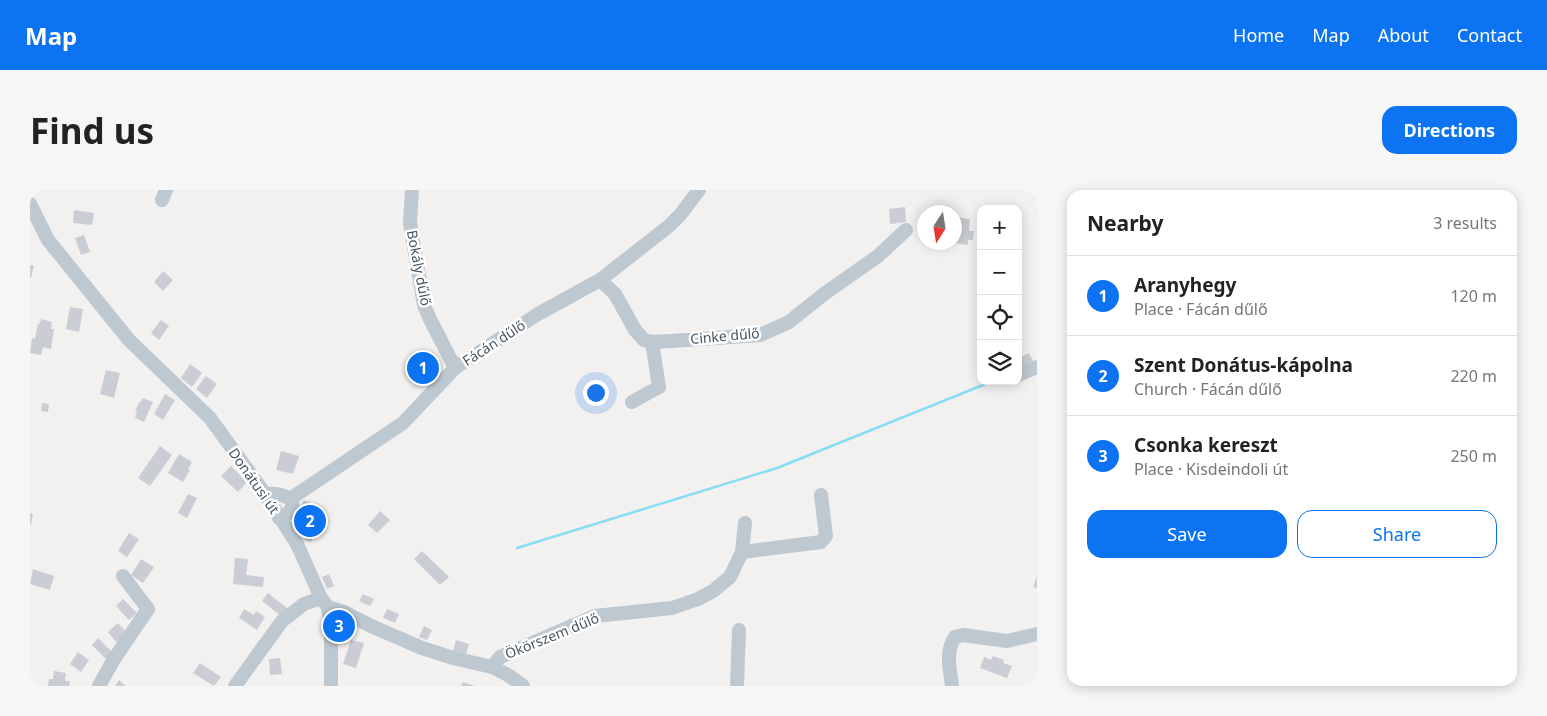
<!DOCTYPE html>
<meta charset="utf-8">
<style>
body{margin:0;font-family:"Noto Sans",sans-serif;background:#f6f6f6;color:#222}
.controls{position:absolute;right:15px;top:15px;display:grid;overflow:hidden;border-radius:10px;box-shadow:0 2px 12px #0003}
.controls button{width:45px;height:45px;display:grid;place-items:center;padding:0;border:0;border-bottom:1px solid #e0e0e0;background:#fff;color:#222;font:25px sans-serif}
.compass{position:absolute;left:887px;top:15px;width:45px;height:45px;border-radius:50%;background:#fff;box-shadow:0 2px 12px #0003;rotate:192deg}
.you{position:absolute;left:565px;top:202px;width:18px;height:18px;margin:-12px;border:4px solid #fff;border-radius:50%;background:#1a73e8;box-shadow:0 0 0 8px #1a73e833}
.badge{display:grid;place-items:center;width:32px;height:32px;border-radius:50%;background:#0c73f2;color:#fff;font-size:16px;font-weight:700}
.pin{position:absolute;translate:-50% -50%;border:2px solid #fff;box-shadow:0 1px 5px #0006}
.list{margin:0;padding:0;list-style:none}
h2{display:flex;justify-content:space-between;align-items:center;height:65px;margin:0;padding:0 20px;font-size:21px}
h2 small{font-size:16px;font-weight:400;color:#767676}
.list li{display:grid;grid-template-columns:32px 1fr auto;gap:15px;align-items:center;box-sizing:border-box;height:80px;padding:0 20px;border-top:1px solid #e0e0e0}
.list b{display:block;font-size:19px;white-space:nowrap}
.list p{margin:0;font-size:16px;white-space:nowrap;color:#767676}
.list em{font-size:16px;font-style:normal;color:#767676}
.actions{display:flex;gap:10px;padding:15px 20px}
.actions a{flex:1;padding:11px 0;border:1px solid #0c73f2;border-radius:15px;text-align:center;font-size:18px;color:#0c73f2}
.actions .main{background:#0c73f2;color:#fff}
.icon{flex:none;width:28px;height:28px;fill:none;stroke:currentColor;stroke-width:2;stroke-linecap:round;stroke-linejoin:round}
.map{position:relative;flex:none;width:1007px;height:496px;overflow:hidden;border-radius:15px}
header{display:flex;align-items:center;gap:30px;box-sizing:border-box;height:70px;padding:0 25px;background:#0c73f2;color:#fff}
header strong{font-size:24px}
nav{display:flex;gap:28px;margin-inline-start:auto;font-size:18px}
.intro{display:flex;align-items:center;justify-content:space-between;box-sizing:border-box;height:120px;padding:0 30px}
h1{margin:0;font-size:35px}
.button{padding:12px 22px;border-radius:15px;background:#0c73f2;color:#fff;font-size:18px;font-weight:700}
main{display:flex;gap:30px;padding:0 30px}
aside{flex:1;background:#fff;border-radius:15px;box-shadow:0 2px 12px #0003}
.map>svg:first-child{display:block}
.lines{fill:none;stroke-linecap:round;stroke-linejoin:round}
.stream{stroke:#87ddf3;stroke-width:2.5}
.building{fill:#cacdd3}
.minor{stroke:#bdc8d1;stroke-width:14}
.labels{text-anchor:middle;stroke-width:5;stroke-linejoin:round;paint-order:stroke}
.street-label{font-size:14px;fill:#475460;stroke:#fff}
</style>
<header>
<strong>Map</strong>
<nav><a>Home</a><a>Map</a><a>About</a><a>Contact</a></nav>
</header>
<div class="intro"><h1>Find us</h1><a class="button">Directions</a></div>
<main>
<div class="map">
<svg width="1007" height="496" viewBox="0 0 1007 496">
<rect width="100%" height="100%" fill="#f3f0f0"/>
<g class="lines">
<!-- stream -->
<path class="stream" d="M487 358 747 278 963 191"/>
</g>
<!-- building -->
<g class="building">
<path d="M875 17 876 32 860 34 859 19Z"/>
<path d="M44 20 64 23 62 35 43 33Z"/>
<path d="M924 27 940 29 939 41H944L943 50H938V55L924 53Z"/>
<path d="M54 45 60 62 51 65 45 48Z"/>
<path d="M0 75 4 76 1 88H0Z"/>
<path d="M133 81 143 90 133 101 124 92Z"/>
<path d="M40 117 53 119 49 142 36 139Z"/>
<path d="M11 129 22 132 21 139H24L21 159 13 157 11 165 0 163 2 148 5 149 8 133 10 134Z"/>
<path d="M131 130 139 136 129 150 121 143Z"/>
<path d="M999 163 1003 171 991 177 988 168Z"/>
<path d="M160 174 172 183 162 197 151 188Z"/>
<path d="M76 180 90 183 84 208 70 204Z"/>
<path d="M176 186 187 194 177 208 166 199Z"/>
<path d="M135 204 145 210 133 230 124 224Z"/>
<path d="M113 208 123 212 114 232 105 228 107 222 105 221 110 211 111 212Z"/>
<path d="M12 213 19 214 18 222 11 221Z"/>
<path d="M130 256 142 265 120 296 108 288Z"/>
<path d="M251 261 269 266 263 284 246 280Z"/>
<path d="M149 264 162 272 158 279 160 280 153 292 138 283Z"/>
<path d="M201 276 217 292 208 302 191 286Z"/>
<path d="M158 304 167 308 157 328 148 323Z"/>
<path d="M274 310 295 320 281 352 273 349 275 344 266 340 274 323 269 320Z"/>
<path d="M350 321 360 330 347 343 338 335Z"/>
<path d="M0 323 3 324 1 335H0Z"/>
<path d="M99 343 109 349 97 367 88 361Z"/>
<path d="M392 361 419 387 410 395 384 369Z"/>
<path d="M205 368 218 369 216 385 234 387 233 397 203 394Z"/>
<path d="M111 369 124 377 113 393 101 385Z"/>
<path d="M3 379 24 386 20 400 0 394Z"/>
<path d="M299 384 304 396 297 399 292 387Z"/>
<path d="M1007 386V398L1003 397Z"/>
<path d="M238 403 258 419 252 427 232 411Z"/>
<path d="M333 404 344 409 340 416 329 411Z"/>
<path d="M93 409 107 423 99 430 86 416Z"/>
<path d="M214 419 224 425 226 421 235 427 227 440 209 428Z"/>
<path d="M357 419 369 424 365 433 353 428Z"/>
<path d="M88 433 97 443 86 452 78 442Z"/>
<path d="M394 436 402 440 397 450 389 447Z"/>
<path d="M68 448 84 464 78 471 62 455Z"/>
<path d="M321 450 334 453 326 478 313 474Z"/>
<path d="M426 450 439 454 436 464 423 461Z"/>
<path d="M48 462 59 470 51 482 40 474Z"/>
<path d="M963 466 974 470 973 473 982 476 977 488 950 478 954 467 961 470Z"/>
<path d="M250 468 252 484 240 485 239 469Z"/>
<path d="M170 473 191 487 184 496 163 483Z"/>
<path d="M24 481 36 483 35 491H40L39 496H18L19 489H23Z"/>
<path d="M89 490 96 496H85Z"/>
<path d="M433 492 445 496H431Z"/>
</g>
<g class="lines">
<!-- minor -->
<g class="minor">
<path d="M382 0 380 33 394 115 399 127 425 178"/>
<path d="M132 10 136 0"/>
<path d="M0 14 18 50 99 150 180 228 235 304 267 354 291 408 298 417 314 422 341 436 392 458 423 468 462 477 478 485 493 496"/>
<path d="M570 90 585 104 605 140 614 150 622 152 642 151 730 145 759 132 794 104 848 66 876 40"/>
<path d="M988 185 1007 177"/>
<path d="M602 212 629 197 622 152"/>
<path d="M235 304C240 304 246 303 251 305 269 309 264 323 249 328"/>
<path d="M260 309 373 233 425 178 508 124 570 90 639 36 650 25 669 0"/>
<path d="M712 362 791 352 796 346 791 305"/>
<path d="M298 417 301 439V496"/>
<path d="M462 477 470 467 565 426 642 418 668 409 683 401 700 387 712 362 715 333"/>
<path d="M69 496 84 469 118 419 93 386"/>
<path d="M205 496 252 431 274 414 291 408"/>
<path d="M707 496 709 440"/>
<path d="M922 496C920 479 915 462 925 447L933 445 977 451 1007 444"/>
</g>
</g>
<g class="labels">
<!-- street labels -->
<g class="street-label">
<text transform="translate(389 78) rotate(79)" y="5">Bokály dűlő</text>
<text transform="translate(695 146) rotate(-5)" y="5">Cinke dűlő</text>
<text transform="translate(464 153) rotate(-33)" y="5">Fácán dűlő</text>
<text transform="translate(224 291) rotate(55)" y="5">Donátusi út</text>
<text transform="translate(522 446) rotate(-22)" y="5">Ökörszem dűlő</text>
</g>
</g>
</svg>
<div class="controls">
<button>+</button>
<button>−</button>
<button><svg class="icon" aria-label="locate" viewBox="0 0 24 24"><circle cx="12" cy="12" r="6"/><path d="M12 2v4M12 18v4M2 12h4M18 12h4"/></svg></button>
<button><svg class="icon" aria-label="layers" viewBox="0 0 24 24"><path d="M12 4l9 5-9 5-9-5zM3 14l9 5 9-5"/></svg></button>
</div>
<svg class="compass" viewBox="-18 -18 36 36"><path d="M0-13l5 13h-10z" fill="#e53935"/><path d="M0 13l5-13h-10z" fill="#767676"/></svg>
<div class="you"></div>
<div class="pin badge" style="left:393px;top:178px">1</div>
<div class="pin badge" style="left:280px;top:331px">2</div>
<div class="pin badge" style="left:309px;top:436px">3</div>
</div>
<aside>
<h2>Nearby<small>3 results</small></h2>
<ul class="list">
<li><span class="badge">1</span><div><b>Aranyhegy</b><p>Place · Fácán dűlő</p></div><em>120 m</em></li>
<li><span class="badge">2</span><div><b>Szent Donátus-kápolna</b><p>Church · Fácán dűlő</p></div><em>220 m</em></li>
<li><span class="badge">3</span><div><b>Csonka kereszt</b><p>Place · Kisdeindoli út</p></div><em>250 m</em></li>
</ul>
<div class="actions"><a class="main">Save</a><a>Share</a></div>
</aside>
</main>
